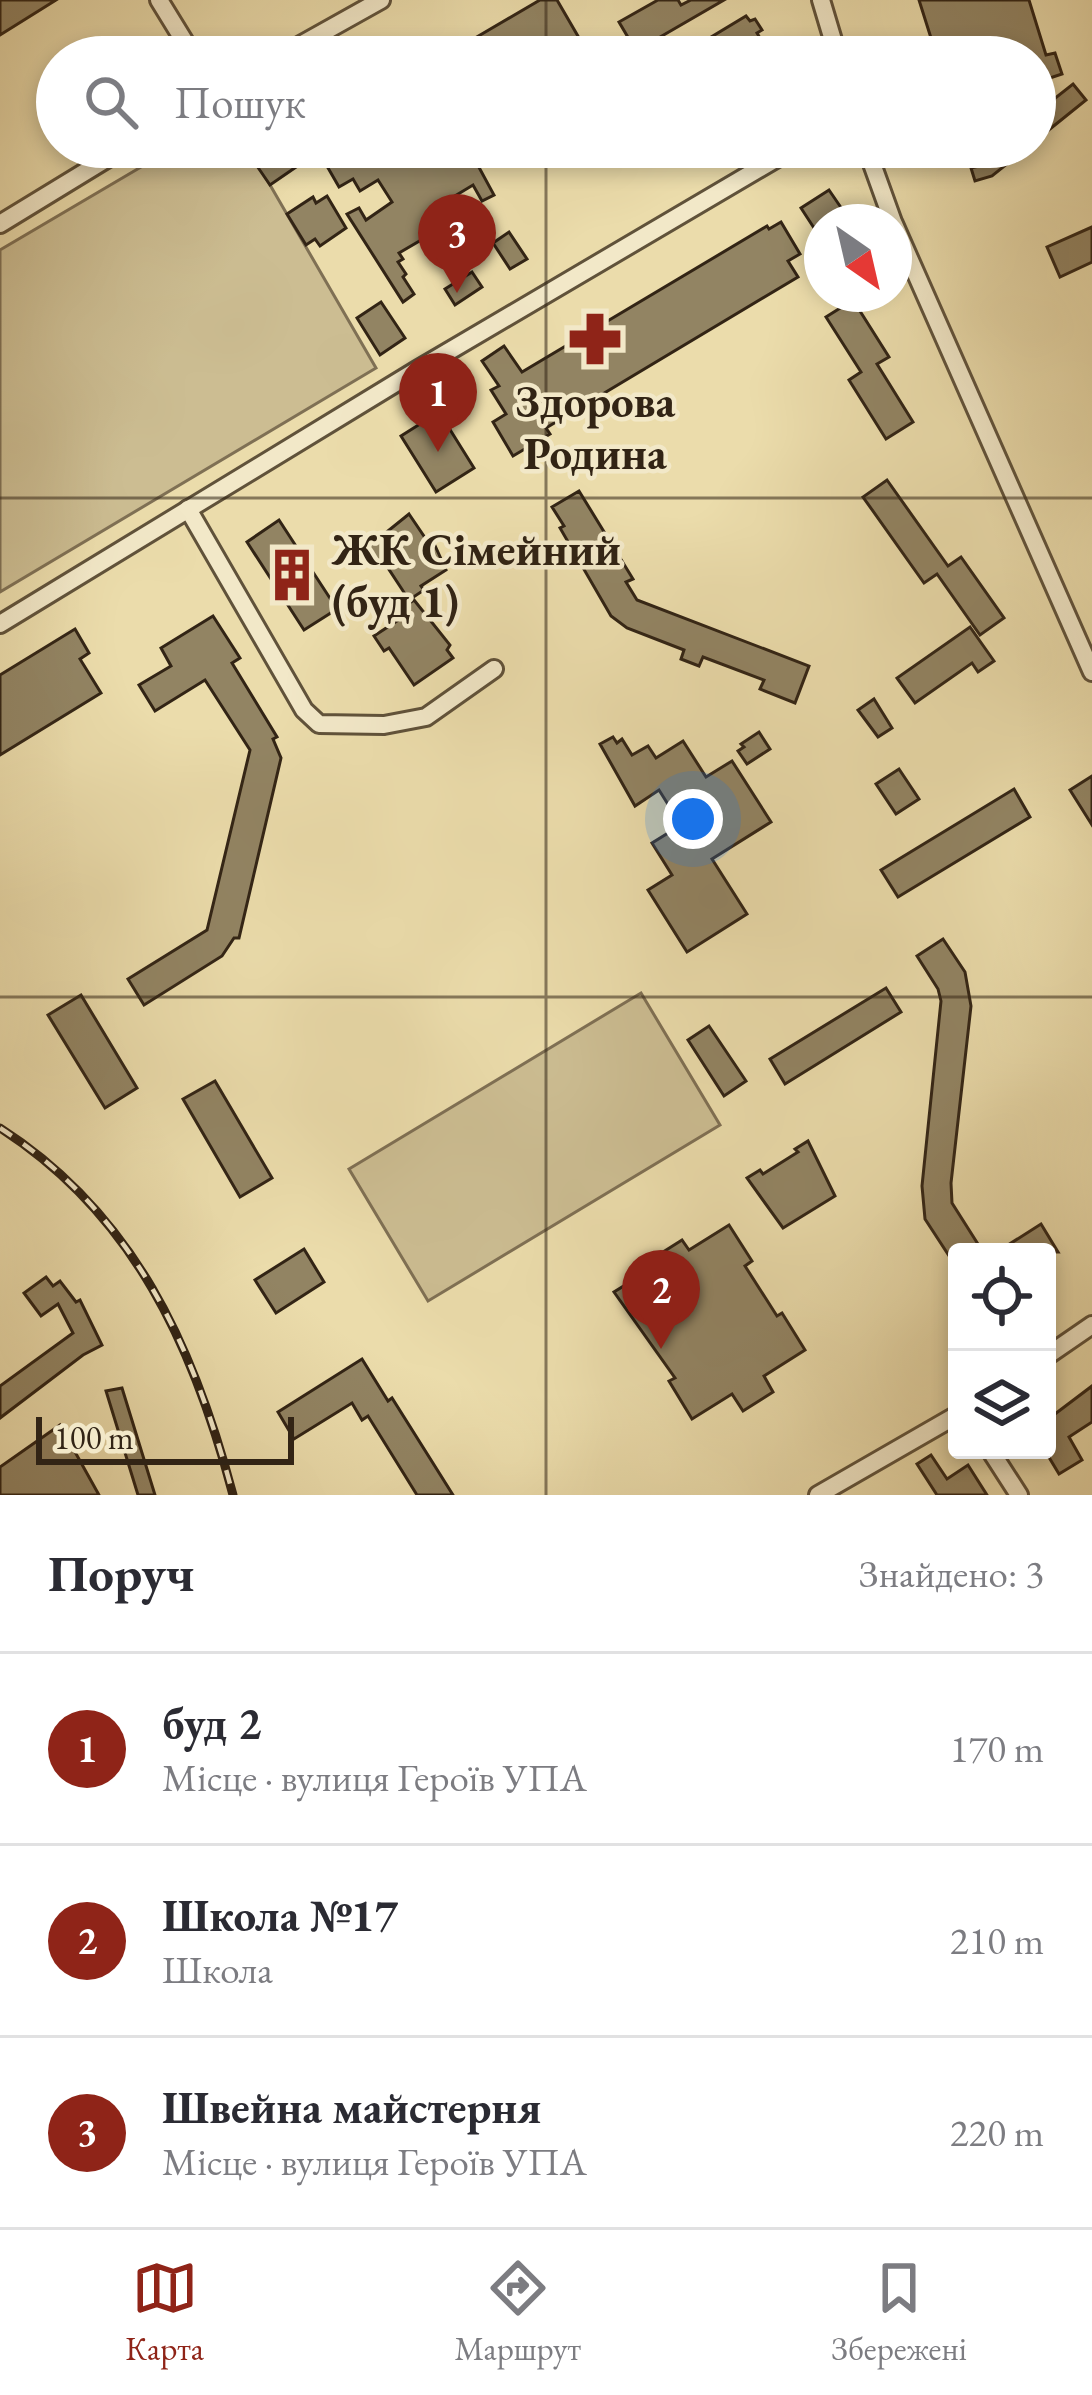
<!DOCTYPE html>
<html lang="uk">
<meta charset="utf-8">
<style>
body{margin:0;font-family:"EB Garamond",serif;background:#f7f7f7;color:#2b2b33}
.controls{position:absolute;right:36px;bottom:36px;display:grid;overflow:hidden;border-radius:12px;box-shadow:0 6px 18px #0003}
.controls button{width:108px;height:108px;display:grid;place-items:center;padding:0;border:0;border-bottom:3px solid #e1e1e2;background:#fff;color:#2b2b33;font:60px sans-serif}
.compass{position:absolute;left:804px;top:204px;width:108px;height:108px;border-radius:50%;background:#fff;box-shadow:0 6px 18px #0003;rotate:146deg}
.scale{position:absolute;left:36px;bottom:30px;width:258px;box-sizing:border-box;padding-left:12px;border:6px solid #322415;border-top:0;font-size:33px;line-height:42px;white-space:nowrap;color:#322415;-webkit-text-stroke:9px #f2e8c8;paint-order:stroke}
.you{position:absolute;left:693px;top:819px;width:42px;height:42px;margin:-30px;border:9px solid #fff;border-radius:50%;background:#1a73e8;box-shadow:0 0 0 18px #1a73e833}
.badge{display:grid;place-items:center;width:78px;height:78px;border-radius:50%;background:#8f2418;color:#fff;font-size:39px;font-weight:700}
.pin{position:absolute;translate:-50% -99px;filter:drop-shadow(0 3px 6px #0008)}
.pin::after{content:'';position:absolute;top:63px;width:42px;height:36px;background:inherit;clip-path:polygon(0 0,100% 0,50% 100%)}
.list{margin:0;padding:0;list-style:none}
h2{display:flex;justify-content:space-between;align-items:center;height:156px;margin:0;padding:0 48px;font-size:51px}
h2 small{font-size:39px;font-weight:400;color:#7c7c81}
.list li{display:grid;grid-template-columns:78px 1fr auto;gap:36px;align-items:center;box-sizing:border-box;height:192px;padding:0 48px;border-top:3px solid #e1e1e2}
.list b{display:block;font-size:45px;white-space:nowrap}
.list p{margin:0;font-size:39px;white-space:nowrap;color:#7c7c81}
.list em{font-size:39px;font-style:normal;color:#7c7c81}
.icon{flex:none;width:66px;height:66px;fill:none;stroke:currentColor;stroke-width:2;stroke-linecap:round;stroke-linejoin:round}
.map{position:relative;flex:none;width:1092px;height:1495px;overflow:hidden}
.search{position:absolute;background:#fff;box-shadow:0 6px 18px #0003;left:36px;right:36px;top:36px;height:132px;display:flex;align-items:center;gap:30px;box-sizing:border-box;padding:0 42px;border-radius:66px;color:#7c7c81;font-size:45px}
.sheet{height:732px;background:#fff}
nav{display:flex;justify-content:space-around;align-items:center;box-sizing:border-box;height:168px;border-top:3px solid #e1e1e2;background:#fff;font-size:33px;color:#7c7c81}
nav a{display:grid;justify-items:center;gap:6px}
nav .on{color:#8f2418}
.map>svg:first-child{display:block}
.green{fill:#ccbd92;stroke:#7f7054;stroke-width:3}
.building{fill:#928463;stroke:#322415;stroke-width:3}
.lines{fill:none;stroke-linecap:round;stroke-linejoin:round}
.minor-casing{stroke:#60523a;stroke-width:22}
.minor{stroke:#f2e8c8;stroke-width:16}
.rail-casing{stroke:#322415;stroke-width:9}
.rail{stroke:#f2e8c8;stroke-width:4.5;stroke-dasharray:14;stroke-linecap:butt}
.grid{fill:none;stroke:#322415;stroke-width:3;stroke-opacity:0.55}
.labels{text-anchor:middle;stroke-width:9;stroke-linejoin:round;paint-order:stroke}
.poi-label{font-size:45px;font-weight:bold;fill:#322415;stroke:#f2e8c8}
</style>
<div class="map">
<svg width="1092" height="1495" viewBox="0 0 1092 1495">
<rect width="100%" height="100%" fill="#ebdcab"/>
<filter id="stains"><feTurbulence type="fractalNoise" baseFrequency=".00167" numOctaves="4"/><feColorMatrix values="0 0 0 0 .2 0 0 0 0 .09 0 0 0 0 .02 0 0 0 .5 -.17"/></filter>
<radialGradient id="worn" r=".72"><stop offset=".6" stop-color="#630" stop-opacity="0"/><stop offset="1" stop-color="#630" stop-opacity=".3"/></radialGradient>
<!-- green -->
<g class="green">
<path d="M175 147H248L376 368 0 592V250Z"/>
<path d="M641 993 720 1125 428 1301 349 1169Z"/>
</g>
<!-- building -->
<g class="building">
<path d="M0 0H56L0 35Z"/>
<path d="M540 0H557L586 50 573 57H463L458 48Z"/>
<path d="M658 0H678L681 5 691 0H724L636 51 619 22Z"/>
<path d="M919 0H1029L1046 55 1055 53 1062 74 1035 83V57H937Z"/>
<path d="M746 16 750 21 755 19 762 30 757 33 760 38 730 57H678Z"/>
<path d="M1073 84 1086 100 1035 141V114Z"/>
<path d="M316 147H441L448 158 468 147 494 195 482 201 473 185 445 202 457 219 399 253 403 259 398 262 406 274 403 277 414 294 403 302 347 214 359 208 366 220 392 202 378 180 360 191 353 179 339 187Z"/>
<path d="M520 147H555L548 151 561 147 568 159 556 166 547 152 530 163Z"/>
<path d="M995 147H1028L992 176 975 181 971 168 991 163 985 155Z"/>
<path d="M283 148 296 167 270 185 257 166Z"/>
<path d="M829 190 842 209 814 228 801 208Z"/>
<path d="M327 196 346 228 320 246 315 239 306 245 287 214 313 197 316 203Z"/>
<path d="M781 222 800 254 788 261 798 277 546 428 550 434 513 456 493 422 506 414 491 390 499 386 482 361 504 346 522 372 767 226 769 229Z"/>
<path d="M1092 227V262L1060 277 1047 247Z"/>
<path d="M509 232 527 259 510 269 493 243Z"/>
<path d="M472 272 482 287 455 305 445 289Z"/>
<path d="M853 300 889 357 877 364 913 422 886 439 849 380 861 372 826 317Z"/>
<path d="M381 302 405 338 380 355 357 318Z"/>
<path d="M439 412 474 468 436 492 401 436Z"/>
<path d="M887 480 948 566 961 557 1004 618 980 635 937 574 924 583 863 497Z"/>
<path d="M579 491 633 579 626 582 637 600 809 666 795 703 760 689 764 680 703 657 699 666 681 659 684 650 627 628 611 616 560 528 564 526 552 507Z"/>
<path d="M409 514 428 542 432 539 446 570 421 586 424 590 409 600 382 559 378 562 368 547Z"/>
<path d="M279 520 337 609 304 630 247 542Z"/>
<path d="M414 600 450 645 447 650 453 658 414 685 389 648 384 651 374 636 400 619 396 612Z"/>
<path d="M213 616 240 658 232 663 277 737 273 739 281 758 239 938H234L222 956 144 1005 128 979 207 930 250 750 205 680 155 711 139 685 171 666 161 648Z"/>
<path d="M970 627 994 661 978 672 972 663 915 703 897 678Z"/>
<path d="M75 629 89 653 80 659 101 693 0 755V675Z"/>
<path d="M874 699 892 728 878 737 858 710Z"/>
<path d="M759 732 770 749 747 764 738 751 744 747 741 744Z"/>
<path d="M613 737 617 743 622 739 632 755 648 746 656 758 683 741 706 777 732 761 771 822 712 859 747 914 687 952 648 890 672 875 652 843 681 825 659 790 635 806 600 744Z"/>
<path d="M899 769 919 799 896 814 876 784Z"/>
<path d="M1092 776V825L1070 790Z"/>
<path d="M1014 789 1030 817 898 897 881 870Z"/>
<path d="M943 939 965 972 971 1006 951 1183 952 1203 983 1252H957V1268L925 1219 922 1186 941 1001 938 989 917 956Z"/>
<path d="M886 988 901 1012 785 1084 770 1059Z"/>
<path d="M81 995 137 1088 105 1108 48 1015Z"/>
<path d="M709 1026 746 1081 724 1096 688 1040Z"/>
<path d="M215 1081 272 1178 240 1197 183 1099Z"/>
<path d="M808 1141 835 1196 783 1228 747 1178 760 1170 763 1174 798 1152 795 1149Z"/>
<path d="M1041 1224 1058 1252H997Z"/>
<path d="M729 1225 752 1261 745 1266 777 1316 782 1313 805 1350 764 1376 773 1392 743 1411 732 1394 692 1419 669 1381 675 1378 614 1292 656 1266 652 1259 682 1240 689 1250Z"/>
<path d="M304 1249 324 1282 276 1313 255 1280Z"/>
<path d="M46 1277 53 1286 60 1281 76 1302 80 1300 102 1345 83 1355 0 1418V1386L73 1333 58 1304 41 1316 24 1293Z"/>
<path d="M362 1359 388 1401 392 1398 453 1495H417L368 1416 362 1420 352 1403 294 1439 278 1412Z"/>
<path d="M1092 1386V1422L1069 1437 1082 1460 1059 1474 1047 1454V1420Z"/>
<path d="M122 1388 155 1495H138L106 1391Z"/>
<path d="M60 1425 99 1495H0V1467Z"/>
<path d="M931 1455 947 1479 968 1465 987 1495H937L917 1464Z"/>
</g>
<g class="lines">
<defs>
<g id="minor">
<path d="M159 0 194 57"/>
<path d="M821 0 838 57"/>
<path d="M279 57 381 0"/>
<path d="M866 147 893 222"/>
<path d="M0 224 126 147"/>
<path d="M894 224 1092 672"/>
<path d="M188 509 304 710 319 724 384 725 426 717 494 669"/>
<path d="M0 624 417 370 796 147"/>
<path d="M1047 1356 1092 1325"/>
<path d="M990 1450 1019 1495"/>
<path d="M818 1495 957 1415"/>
</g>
</defs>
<!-- minor casing -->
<use href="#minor" class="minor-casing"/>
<!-- minor -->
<use href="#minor" class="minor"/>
<defs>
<path id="rail" d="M0 1128C134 1214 194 1347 233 1495"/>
</defs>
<!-- rail casing -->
<use href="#rail" class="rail-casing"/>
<!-- rail -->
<use href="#rail" class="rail"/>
</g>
<!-- grid -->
<path class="grid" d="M546 0V57M546 147V1495M0 498H1092M0 997H1092"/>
<!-- icons -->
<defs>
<symbol id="pharmacy-bare" viewBox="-9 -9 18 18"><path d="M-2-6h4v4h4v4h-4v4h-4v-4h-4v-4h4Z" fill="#8f2418" stroke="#f2e8c8" stroke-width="2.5" paint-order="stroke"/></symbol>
<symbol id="building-bare" viewBox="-9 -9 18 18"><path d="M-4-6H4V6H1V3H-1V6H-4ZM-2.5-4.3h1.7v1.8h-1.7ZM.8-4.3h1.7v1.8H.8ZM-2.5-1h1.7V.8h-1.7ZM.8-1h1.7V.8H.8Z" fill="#8f2418" stroke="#f2e8c8" stroke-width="2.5" paint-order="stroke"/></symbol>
</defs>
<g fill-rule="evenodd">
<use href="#pharmacy-bare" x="557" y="301" width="76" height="76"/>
<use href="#building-bare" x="254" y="537" width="76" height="76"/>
</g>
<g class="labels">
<!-- poi labels -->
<g class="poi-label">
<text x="595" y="417">Здорова<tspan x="595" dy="52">Родина</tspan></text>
<text x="332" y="565" text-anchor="start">ЖК Сімейний<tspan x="332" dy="52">(буд 1)</tspan></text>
</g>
</g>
<rect width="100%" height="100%" filter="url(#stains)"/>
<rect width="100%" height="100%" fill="url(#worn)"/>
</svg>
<div class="controls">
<button><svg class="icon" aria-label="locate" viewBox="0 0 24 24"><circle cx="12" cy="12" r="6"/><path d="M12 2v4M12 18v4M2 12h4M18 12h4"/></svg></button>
<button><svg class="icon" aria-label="layers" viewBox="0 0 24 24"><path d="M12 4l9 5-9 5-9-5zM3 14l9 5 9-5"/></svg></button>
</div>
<svg class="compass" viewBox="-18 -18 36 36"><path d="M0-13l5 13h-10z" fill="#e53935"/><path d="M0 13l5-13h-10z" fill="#7c7c81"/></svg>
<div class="scale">100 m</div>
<div class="you"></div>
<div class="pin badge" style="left:438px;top:452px">1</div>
<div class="pin badge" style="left:661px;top:1349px">2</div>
<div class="pin badge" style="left:457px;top:293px">3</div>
<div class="search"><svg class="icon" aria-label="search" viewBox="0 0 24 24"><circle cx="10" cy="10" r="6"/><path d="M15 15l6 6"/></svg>Пошук</div>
</div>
<section class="sheet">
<h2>Поруч<small>Знайдено: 3</small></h2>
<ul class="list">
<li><span class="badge">1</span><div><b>буд 2</b><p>Місце · вулиця Героїв УПА</p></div><em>170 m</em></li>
<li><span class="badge">2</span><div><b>Школа №17</b><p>Школа</p></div><em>210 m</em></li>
<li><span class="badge">3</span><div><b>Швейна майстерня</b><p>Місце · вулиця Героїв УПА</p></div><em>220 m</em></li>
</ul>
</section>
<nav>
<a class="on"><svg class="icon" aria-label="map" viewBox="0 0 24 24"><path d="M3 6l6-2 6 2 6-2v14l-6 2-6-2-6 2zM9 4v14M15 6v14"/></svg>Карта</a>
<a><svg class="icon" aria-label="directions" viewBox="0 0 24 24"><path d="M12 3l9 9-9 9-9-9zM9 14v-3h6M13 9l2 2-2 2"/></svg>Маршрут</a>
<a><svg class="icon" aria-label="saved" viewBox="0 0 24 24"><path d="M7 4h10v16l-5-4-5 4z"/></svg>Збережені</a>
</nav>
